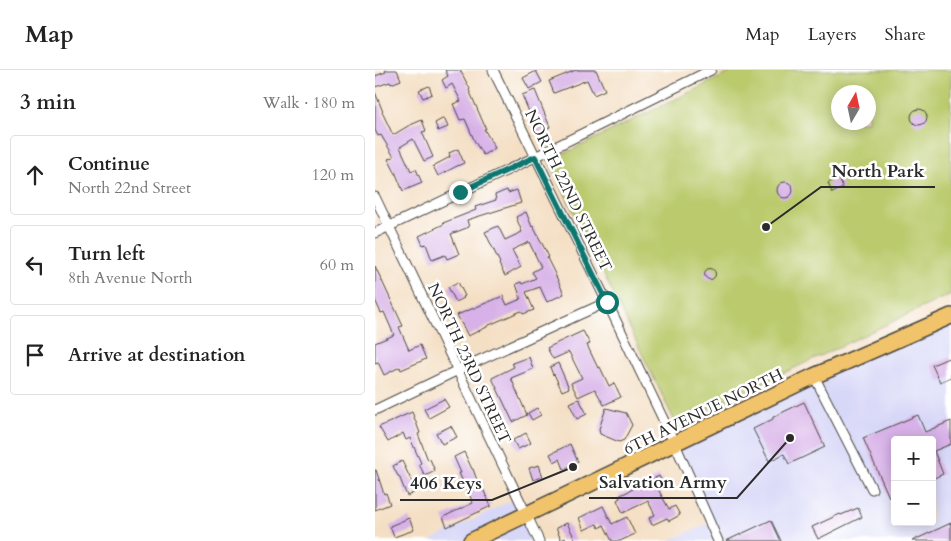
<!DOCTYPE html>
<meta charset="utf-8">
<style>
body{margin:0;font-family:Cardo,serif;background:#f2f2f2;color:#222}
.controls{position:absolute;right:15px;bottom:15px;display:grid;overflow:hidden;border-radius:5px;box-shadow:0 2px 12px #0003}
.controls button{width:45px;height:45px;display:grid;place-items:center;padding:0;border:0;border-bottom:1px solid #e0e0e0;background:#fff;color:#222;font:25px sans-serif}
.compass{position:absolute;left:456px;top:15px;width:45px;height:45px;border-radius:50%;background:#fff;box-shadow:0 2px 12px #0003;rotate:9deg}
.stop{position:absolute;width:15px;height:15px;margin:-11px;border:4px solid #0f766e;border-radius:50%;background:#fff}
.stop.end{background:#0f766e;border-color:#fff;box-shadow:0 1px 5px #0008}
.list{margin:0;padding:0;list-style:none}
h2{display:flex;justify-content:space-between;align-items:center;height:65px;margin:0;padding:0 20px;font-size:21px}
h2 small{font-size:16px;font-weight:400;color:#767676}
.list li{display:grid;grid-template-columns:32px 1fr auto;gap:15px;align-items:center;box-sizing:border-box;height:80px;margin:0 10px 10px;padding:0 10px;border:1px solid #e0e0e0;border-radius:5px}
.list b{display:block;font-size:19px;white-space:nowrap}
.list p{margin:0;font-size:16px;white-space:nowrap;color:#767676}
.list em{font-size:16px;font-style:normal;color:#767676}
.icon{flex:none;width:28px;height:28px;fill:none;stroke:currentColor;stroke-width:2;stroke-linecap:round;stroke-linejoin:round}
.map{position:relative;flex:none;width:576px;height:471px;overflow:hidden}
header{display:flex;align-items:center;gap:30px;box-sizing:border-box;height:70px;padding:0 25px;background:#fff;border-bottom:1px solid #e0e0e0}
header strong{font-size:24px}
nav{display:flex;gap:28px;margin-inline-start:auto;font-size:18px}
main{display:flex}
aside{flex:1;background:#fff}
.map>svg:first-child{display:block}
.built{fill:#d7d7f8;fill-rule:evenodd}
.green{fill:#baca6c;stroke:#727a4c;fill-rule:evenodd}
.building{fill:#d7b1e7}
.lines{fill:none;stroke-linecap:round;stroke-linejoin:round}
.street-casing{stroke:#494642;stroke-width:11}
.primary-casing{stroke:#494642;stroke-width:18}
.street{stroke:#fff;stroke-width:9}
.primary{stroke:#f1c36a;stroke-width:15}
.route{stroke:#0f766e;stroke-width:6}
.labels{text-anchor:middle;stroke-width:5;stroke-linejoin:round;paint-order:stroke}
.street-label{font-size:16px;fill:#2b2b2b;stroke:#fff}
.leader{fill:none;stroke:#2b2b2b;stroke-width:2}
.callout-dot{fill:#2b2b2b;stroke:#fff;stroke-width:2}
.callout-label{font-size:18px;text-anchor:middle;font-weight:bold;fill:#2b2b2b;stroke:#fff;stroke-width:5;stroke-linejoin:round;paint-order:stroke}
</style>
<header>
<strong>Map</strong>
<nav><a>Map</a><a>Layers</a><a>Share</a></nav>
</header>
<main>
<aside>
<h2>3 min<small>Walk · 180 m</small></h2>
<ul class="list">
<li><svg class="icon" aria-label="ahead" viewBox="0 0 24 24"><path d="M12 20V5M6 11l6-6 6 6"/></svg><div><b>Continue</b><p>North 22nd Street</p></div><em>120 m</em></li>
<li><svg class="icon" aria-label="left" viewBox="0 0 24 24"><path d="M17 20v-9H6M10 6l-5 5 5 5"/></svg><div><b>Turn left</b><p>8th Avenue North</p></div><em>60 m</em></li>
<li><svg class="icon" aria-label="arrive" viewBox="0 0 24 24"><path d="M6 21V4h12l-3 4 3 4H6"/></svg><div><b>Arrive at destination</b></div></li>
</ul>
</aside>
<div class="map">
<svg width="576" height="471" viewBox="0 0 576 471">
<rect width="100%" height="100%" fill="#fff"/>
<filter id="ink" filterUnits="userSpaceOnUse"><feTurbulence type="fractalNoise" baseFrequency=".02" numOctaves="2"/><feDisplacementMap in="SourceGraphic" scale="10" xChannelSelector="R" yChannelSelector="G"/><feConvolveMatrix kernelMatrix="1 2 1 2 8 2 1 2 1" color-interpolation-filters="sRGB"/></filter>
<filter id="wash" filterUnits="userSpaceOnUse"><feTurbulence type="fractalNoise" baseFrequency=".0096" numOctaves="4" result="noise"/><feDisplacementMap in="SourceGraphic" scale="20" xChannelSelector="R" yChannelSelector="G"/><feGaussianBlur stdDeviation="1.12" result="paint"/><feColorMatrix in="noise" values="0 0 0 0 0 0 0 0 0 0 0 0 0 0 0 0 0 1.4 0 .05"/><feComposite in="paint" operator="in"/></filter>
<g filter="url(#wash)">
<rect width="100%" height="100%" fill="#f4dfc4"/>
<!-- built -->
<g class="built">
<path d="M576 247V471H293L335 453 300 374ZM520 370H557V452H520Z"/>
<path d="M143 427 164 471H55Z"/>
</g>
<!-- green -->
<path class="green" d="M360 0H576V224L301 354 174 91ZM463 22H493V52H463Z"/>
<g id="blocks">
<!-- building -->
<g class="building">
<path d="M10 0H22L26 10 16 14 15 12 0 17V6L11 2Z"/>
<path d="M70 0H85L95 19 94 20 111 59H109L120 78 108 85 100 72 90 49 85 50 78 34 86 31 77 14 71 18 67 10 73 6Z"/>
<path d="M201 0H221L230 20 219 25 212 10 179 23 174 11Z"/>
<path d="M161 1 167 12 154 19 148 8Z"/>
<path d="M54 16 57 24 48 28 44 20Z"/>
<path d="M160 20 175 57 163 63 147 25Z"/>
<path d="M0 22 8 42H7L18 65 33 56 47 50 51 61 47 62 58 87 49 91 38 69 25 77 36 101 41 99 47 113 28 121 21 104 13 89 19 87 6 65 3 66 0 60Z"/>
<circle cx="544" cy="47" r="8"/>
<path d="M69 48 73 57 63 61 60 53Z"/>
<path d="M83 79 89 93 80 97 63 106 58 96 75 87 74 83Z"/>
<path d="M464 108 468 118 457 123 453 113Z"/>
<circle cx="410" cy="120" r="8"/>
<path d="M132 120 133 123 142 120 146 133 92 150 94 157 76 164 84 184 72 189 70 185 57 190 51 174 48 175 44 166 69 154 68 153 101 140 100 137 121 130 120 125Z"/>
<path d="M151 142 157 157 158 156 174 187 172 188 180 204 189 224 172 232 165 217 151 222 159 240 148 244 146 241 112 256V257L93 266 82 245 128 226 132 235 146 229 141 214 146 212 147 214 161 208 157 202 166 197 154 172 137 180 146 197 130 206 124 194 125 193 110 162 123 156 130 170 147 162 141 147Z"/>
<path d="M0 196 28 256 24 257 34 280 45 275 51 289 26 300 25 297 9 305 3 292 0 293V273L19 265 9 242 6 243 0 230Z"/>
<circle cx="335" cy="204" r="5.5"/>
<path d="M83 212 90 226 88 227 89 228 81 232 73 217Z"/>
<path d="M208 261 215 274 212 275 223 298 225 297 234 316 239 313 246 327 229 335 220 319 203 327 196 313 207 308 194 282 178 289 172 278 184 272Z"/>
<path d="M154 287 158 299 136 308 152 345 138 352 117 308 139 297 137 293Z"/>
<path d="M576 287V307L565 312 557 295Z"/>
<path d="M183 293 194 318 187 321 179 304 178 305 175 297Z"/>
<path d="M69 329 74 337 54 348 49 339Z"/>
<path d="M204 329 212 344 202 349 194 333Z"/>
<path d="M429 332 450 377 414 394 409 384 394 391 378 359 398 349V347Z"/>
<path d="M162 338 166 345 157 350 153 343Z"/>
<path d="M231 338 251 343 257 355 249 370 244 372 225 364 224 359Z"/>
<path d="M37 342 45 363 43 364 53 390 55 389 60 401 50 406 44 394 46 393 35 368 31 370 28 363 13 372 4 357Z"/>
<path d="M543 345 550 362 576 351V374L559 381 568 404 557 409V370H520V425L514 427 488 368Z"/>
<path d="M76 356 82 367 67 374 61 363Z"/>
<path d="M151 363 156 373 143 379 138 370Z"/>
<path d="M195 374 203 392 189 399 185 389 179 392 175 384Z"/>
<path d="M89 382 97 399H98L103 413H105L116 436 72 457 68 447 98 433 89 412H88L84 403H86L79 387Z"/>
<path d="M27 391 37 412 41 411 45 420 32 426 24 406H23L18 396Z"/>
<path d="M164 395 168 407 158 410 154 398Z"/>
<path d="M0 400H1L9 424 11 423 15 434 0 440Z"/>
<path d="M284 406 289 416 283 419 294 439 300 436 305 445 294 451 292 448 277 455 274 448 280 445 273 431 248 443 242 430 245 428 244 426Z"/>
<path d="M228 436 237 454 252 447 260 464 245 471H237L229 455 224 458 222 454 209 460 204 448Z"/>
<path d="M483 438 487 447 443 469 437 457 465 444 466 445Z"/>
<path d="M34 448 39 460 19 467 15 456Z"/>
<path d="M396 450 406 471H351Z"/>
<path d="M192 453 201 471H191L190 468 186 470 181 458Z"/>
<path d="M576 453V471H537Z"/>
</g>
</g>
</g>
<g filter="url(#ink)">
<use href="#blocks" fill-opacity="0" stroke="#494642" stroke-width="1"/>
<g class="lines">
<defs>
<g id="street">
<path d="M118 0 232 232 300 374 343 471"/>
<path d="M0 127 164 471"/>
<path d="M0 163 160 87 336 0"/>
<path d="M439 306 497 419"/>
<path d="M0 340 83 300 232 232"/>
</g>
<path id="primary" d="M96 471 439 306 576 246"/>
</defs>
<!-- street casing -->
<use href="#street" class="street-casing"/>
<!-- primary casing -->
<use href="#primary" class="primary-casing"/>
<!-- street -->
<use href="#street" class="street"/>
<!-- primary -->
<use href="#primary" class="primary"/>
</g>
</g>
<g class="lines" filter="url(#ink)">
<!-- route -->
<path class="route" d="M85 122 160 87 232 232"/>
</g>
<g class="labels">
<!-- street labels -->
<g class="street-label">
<text transform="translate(194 120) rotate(64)" y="6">NORTH 22ND STREET</text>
<text transform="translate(95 293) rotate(65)" y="6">NORTH 23RD STREET</text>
<text transform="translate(328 341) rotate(-26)" y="6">6TH AVENUE NORTH</text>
</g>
</g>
<!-- callouts -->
<path class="leader" d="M391 157L446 117H560M415 368L362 428H214M198 397L117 430H25"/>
<g class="callout-dot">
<circle cx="391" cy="157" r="5"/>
<circle cx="415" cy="368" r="5"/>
<circle cx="198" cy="397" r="5"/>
</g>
<g class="callout-label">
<text x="503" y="107">North Park</text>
<text x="288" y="418">Salvation Army</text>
<text x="71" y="419">406 Keys</text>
</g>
</svg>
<div class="controls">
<button>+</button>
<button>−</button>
</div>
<svg class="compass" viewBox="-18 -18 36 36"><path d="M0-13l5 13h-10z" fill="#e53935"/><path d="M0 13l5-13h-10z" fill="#767676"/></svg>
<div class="stop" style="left:232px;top:232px"></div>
<div class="stop end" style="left:85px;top:122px"></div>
</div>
</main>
